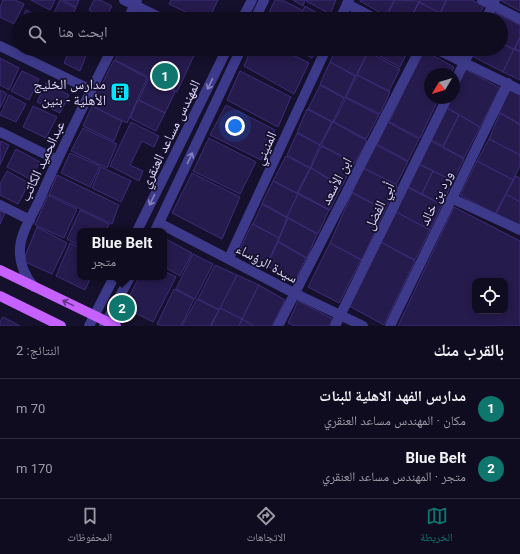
<!DOCTYPE html>
<html lang="ar">
<meta charset="utf-8">
<style>
body{margin:0;font-family:Roboto,"Noto Naskh Arabic",sans-serif;background:#1e1a2d;color:#f1f3f6;direction:rtl}
.controls{position:absolute;right:12px;bottom:12px;display:grid;overflow:hidden;border-radius:8px;box-shadow:0 2px 10px #0003}
.controls button{width:36px;height:36px;display:grid;place-items:center;padding:0;border:0;border-bottom:1px solid #302c3e;background:#100c20;color:#f1f3f6;font:20px sans-serif}
.compass{position:absolute;left:424px;top:68px;width:36px;height:36px;border-radius:50%;background:#100c20;box-shadow:0 2px 10px #0003;rotate:232deg}
.you{position:absolute;left:235px;top:126px;width:14px;height:14px;margin:-10px;border:3px solid #fff;border-radius:50%;background:#1a73e8;box-shadow:0 0 0 6px #1a73e833}
.badge{display:grid;place-items:center;width:26px;height:26px;border-radius:50%;background:#0f766e;color:#fff;font-size:13px;font-weight:700}
.pin{position:absolute;translate:-50% -50%;border:2px solid #fff;box-shadow:0 1px 4px #0006}
.popup{position:absolute;left:77px;top:228px;width:90px;height:52px;box-sizing:border-box;display:grid;place-content:center;border-radius:8px;background:#100c20;filter:drop-shadow(0 1px 3px #0005);font-size:13px;white-space:nowrap;color:#9c9ba5}
.popup b{font-size:15px;color:#f1f3f6}
.popup::after{content:'';position:absolute;left:50%;top:100%;margin-left:-8px;border:8px solid transparent;border-top-color:#100c20}
.list{margin:0;padding:0;list-style:none}
h2{display:flex;justify-content:space-between;align-items:center;height:52px;margin:0;padding:0 16px;font-size:17px}
h2 small{font-size:13px;font-weight:400;color:#9c9ba5}
.list li{display:grid;grid-template-columns:26px 1fr auto;gap:12px;align-items:center;box-sizing:border-box;height:60px;padding:0 16px;border-top:1px solid #302c3e}
.list b{display:block;font-size:15px;white-space:nowrap}
.list p{margin:0;font-size:13px;white-space:nowrap;color:#9c9ba5}
.list em{font-size:13px;font-style:normal;color:#9c9ba5}
.icon{flex:none;width:22px;height:22px;fill:none;stroke:currentColor;stroke-width:2;stroke-linecap:round;stroke-linejoin:round}
.map{position:relative;flex:none;width:520px;height:326px;overflow:hidden;direction:ltr}
.search{position:absolute;background:#100c20;box-shadow:0 2px 10px #0003;left:12px;right:12px;top:12px;height:44px;display:flex;align-items:center;gap:10px;box-sizing:border-box;padding:0 14px;border-radius:22px;color:#9c9ba5;font-size:15px}
.sheet{height:172px;background:#100c20}
nav{display:flex;justify-content:space-around;align-items:center;box-sizing:border-box;height:56px;border-top:1px solid #302c3e;background:#100c20;font-size:11px;color:#9c9ba5}
nav a{display:grid;justify-items:center;gap:2px}
nav .on{color:#0f766e}
.map>svg:first-child{display:block}
.building{fill:#261b4d;stroke:#3d2d7a;fill-rule:evenodd}
.lines{fill:none;stroke-linecap:round;stroke-linejoin:round}
.minor{stroke:#3e3a8b;stroke-width:10}
.major{stroke:#c661ff;stroke-width:10}
.oneway{stroke:#8682bf}
.oneway2{stroke:#65348a}
.labels{text-anchor:middle;stroke-width:3.5;stroke-linejoin:round;paint-order:stroke}
.poi-label{font-size:14px;fill:#dfdaff;stroke:#15102b;text-anchor:end}
.street-label{font-size:14px;fill:#dfdaff;stroke:#15102b}
</style>
<div class="map">
<svg width="520" height="326" viewBox="0 0 520 326">
<rect width="100%" height="100%" fill="#15102b"/>
<!-- building -->
<g class="building">
<path d="M3 0H15L24 4 14 24 0 17V7Z"/>
<path d="M31 0H55L50 10Z"/>
<path d="M60 0 76 8 70 19H61L53 15Z"/>
<path d="M63 0H79L76 7Z"/>
<path d="M94 0H100L112 6 105 19 89 10Z"/>
<path d="M171 0H218L209 19H200L169 4Z"/>
<path d="M275 0H282L302 10 297 19H266Z"/>
<path d="M293 0H305L303 6Z"/>
<path d="M307 0H336L330 14 306 1Z"/>
<path d="M360 0H394L386 16 360 1Z"/>
<path d="M395 0 419 1 410 19H394L387 16Z"/>
<path d="M420 0H446L440 13 419 2Z"/>
<path d="M447 0H472L484 6 477 19H455L441 12Z"/>
<path d="M500 0H520V11Z"/>
<path d="M419 2 442 14 439 19H411Z"/>
<path d="M305 6 328 19H299Z"/>
<path d="M26 10 44 19H22Z"/>
<path d="M88 12 101 19H85Z"/>
<path d="M136 13 148 19H134Z"/>
<path d="M352 13 363 19H349Z"/>
<path d="M443 13 454 19H440Z"/>
<path d="M495 13 520 25V37L514 49 501 43V19H492Z"/>
<path d="M520 38V51L515 49Z"/>
<path d="M501 43 514 50 503 72 472 56 476 49H501Z"/>
<path d="M41 49H56L53 55Z"/>
<path d="M70 49 86 56 80 71 64 63Z"/>
<path d="M76 49H91L88 55Z"/>
<path d="M120 49H197L177 92 115 60Z"/>
<path d="M251 49H281L309 63 294 94 244 66Z"/>
<path d="M294 49H317L312 58Z"/>
<path d="M336 49H364L368 51 356 76 330 62Z"/>
<path d="M374 49H409L400 67 372 52Z"/>
<path d="M514 49 520 52V80L503 72Z"/>
<path d="M423 50 454 67 451 74H430V98H439L420 138 389 122Z"/>
<path d="M368 52 400 69 389 91 357 75Z"/>
<path d="M0 58 19 68 9 90 0 85Z"/>
<path d="M114 60 147 78 127 123 91 106Z"/>
<path d="M330 62 355 76 345 98 320 84Z"/>
<path d="M465 69 500 88 480 127 446 107 451 98H454V91Z"/>
<path d="M22 71 39 79 29 100 11 91Z"/>
<path d="M240 71 291 97 278 127 227 100Z"/>
<path d="M357 75 390 92 380 114 346 97Z"/>
<path d="M148 79 175 92 165 113 139 100Z"/>
<path d="M46 83 69 95 60 113 37 102Z"/>
<path d="M320 85 344 98 333 122 308 109Z"/>
<path d="M510 89 520 94V124L499 112Z"/>
<path d="M0 90 7 94 0 108Z"/>
<path d="M9 95 26 104 16 122 0 115Z"/>
<path d="M346 98 379 115 366 139 334 122Z"/>
<path d="M138 100 165 113 156 131 130 118Z"/>
<path d="M226 105 275 130 261 160 210 135Z"/>
<path d="M33 106 57 117 46 138 23 127Z"/>
<path d="M92 106 122 121 114 141 83 126Z"/>
<path d="M445 107 459 115 443 146 429 139Z"/>
<path d="M307 109 332 122 320 145 297 132Z"/>
<path d="M500 113 520 125V155L489 139Z"/>
<path d="M459 115 480 127 464 158 443 147Z"/>
<path d="M131 122 159 136 154 147 142 141 130 165 143 171 139 181 110 166Z"/>
<path d="M333 122 367 141 355 163 321 145Z"/>
<path d="M388 122 419 139 408 161 377 144Z"/>
<path d="M83 128 117 144 107 168 71 151Z"/>
<path d="M297 133 320 145 310 168 287 155Z"/>
<path d="M209 138 256 162 240 194 193 171Z"/>
<path d="M489 139 520 155V166L513 180 477 161Z"/>
<path d="M429 140 464 159 453 181 418 163Z"/>
<path d="M0 141 9 145 0 165Z"/>
<path d="M376 145 408 162 396 185 364 168Z"/>
<path d="M321 146 354 163 342 186 311 168Z"/>
<path d="M16 149 40 162 30 179 7 167Z"/>
<path d="M70 153 100 166 90 187 61 173Z"/>
<path d="M286 156 310 168 297 193 273 181Z"/>
<path d="M477 161 513 180 495 214 460 195Z"/>
<path d="M418 164 433 171 422 194 407 186Z"/>
<path d="M101 167 131 181 121 202 92 188Z"/>
<path d="M311 168 341 187 330 210 298 193Z"/>
<path d="M363 168 397 185 385 210 352 192Z"/>
<path d="M7 171 29 183 18 204 0 195V184Z"/>
<path d="M433 171 453 181 442 204 422 194Z"/>
<path d="M192 173 240 197 222 239 172 213Z"/>
<path d="M57 175 119 205 112 224 49 194Z"/>
<path d="M516 176 520 178V202L506 194Z"/>
<path d="M273 181 298 194 287 217 262 203Z"/>
<path d="M407 187 442 205 430 230 396 212Z"/>
<path d="M352 193 385 210 362 260 330 243Z"/>
<path d="M298 194 329 210 318 234 287 217Z"/>
<path d="M506 194 520 202V227L496 215Z"/>
<path d="M48 195 77 209 64 238 35 225Z"/>
<path d="M262 204 287 218 279 238 253 224Z"/>
<path d="M454 207 520 241V326H398ZM475 281H505V311H475Z"/>
<path d="M80 210 109 224 106 231H80V246L67 239Z"/>
<path d="M0 211 5 213 0 224Z"/>
<path d="M396 212 430 230 415 260 381 242Z"/>
<path d="M288 218 317 234 307 258 278 241Z"/>
<path d="M252 224 279 238 266 266 239 251Z"/>
<path d="M37 227 67 243 52 274 23 261Z"/>
<path d="M164 238 192 253 180 276 164 267Z"/>
<path d="M278 242 306 258 295 281 267 266Z"/>
<path d="M381 242 415 261 384 325 349 306Z"/>
<path d="M70 243 80 248V277H91L85 290 56 276Z"/>
<path d="M330 243 361 260 339 303 308 287Z"/>
<path d="M193 254 213 264 195 299 176 289Z"/>
<path d="M215 265 237 275 220 310 198 299Z"/>
<path d="M164 271 176 277 153 322 124 307 139 277H164Z"/>
<path d="M237 275 259 285 242 319 220 308Z"/>
<path d="M259 285 285 300 272 326H254L242 319Z"/>
<path d="M174 289 194 299 181 326H161L157 324Z"/>
<path d="M197 299 219 310 210 326H182Z"/>
<path d="M298 301 333 319 329 326H294L288 323Z"/>
<path d="M220 308 242 319 239 326H211Z"/>
<path d="M3 317 20 326H0V322Z"/>
<path d="M242 319 254 326H239Z"/>
</g>
<g class="lines">
<!-- minor -->
<g class="minor">
<path d="M124 0 163 19"/>
<path d="M482 0 520 19"/>
<path d="M347 4 376 19"/>
<path d="M128 19 137 0"/>
<path d="M242 19 252 0"/>
<path d="M255 19 264 0"/>
<path d="M340 19 349 0"/>
<path d="M486 19 495 0"/>
<path d="M0 46 91 90"/>
<path d="M436 49 520 90"/>
<path d="M454 83 471 49"/>
<path d="M0 132 57 160"/>
<path d="M451 198 520 230"/>
<path d="M0 205 30 220"/>
<path d="M159 223 294 293 363 326"/>
<path d="M137 231 227 49"/>
<path d="M155 231 241 49"/>
<path d="M229 258 326 49"/>
<path d="M34 287C24 275 19 262 20 248 21 232 32 216 38 203 61 150 86 100 112 49"/>
<path d="M89 326 114 277"/>
<path d="M104 326 130 277"/>
<path d="M278 326 420 49"/>
<path d="M335 326 447 98"/>
<path d="M390 326 508 83"/>
</g>
<!-- major -->
<g class="major">
<path d="M0 270 116 326"/>
<path d="M0 296 61 326"/>
</g>
</g>
<!-- one-way arrows -->
<defs><path id="oneway-shaft" d="M-6 0H5M1.5-3L5.5 0L1.5 3" fill="none" stroke-width="1.6" stroke-linecap="round" stroke-linejoin="round"/></defs>
<g class="oneway">
<use href="#oneway-shaft" transform="translate(210 84) rotate(116)"/>
<use href="#oneway-shaft" transform="translate(190 158) rotate(-65)"/>
<use href="#oneway-shaft" transform="translate(152 200) rotate(116)"/>
</g>
<use class="oneway2" href="#oneway-shaft" transform="translate(68 303) rotate(-154)"/>
<!-- icons -->
<defs>
<symbol id="building-square" viewBox="-11 -11 22 22"><rect x="-9" y="-9" width="18" height="18" rx="4" fill="#06e3ff" stroke="#15102b"/><path d="M-4-6H4V6H1V3H-1V6H-4ZM-2.5-4.3h1.7v1.8h-1.7ZM.8-4.3h1.7v1.8H.8ZM-2.5-1h1.7V.8h-1.7ZM.8-1h1.7V.8H.8Z" fill="#111"/></symbol>
</defs>
<g fill-rule="evenodd">
<use href="#building-square" x="109" y="81" width="22" height="22"/>
</g>
<g class="labels">
<!-- poi labels -->
<g class="poi-label">
<text x="106" y="89">مدارس الخليج<tspan x="106" dy="16">الأهلية - بنين</tspan></text>
</g>
<!-- street labels -->
<g class="street-label">
<text transform="translate(170 134) rotate(-64)" y="5">المهندس مساعد العنقري</text>
<text transform="translate(265 148) rotate(-65)" y="5">المنيني</text>
<text transform="translate(42 161) rotate(-65)" y="5">عبدالحميد الكاتب</text>
<text transform="translate(336 181) rotate(-63)" y="5">ابن الأسعد</text>
<text transform="translate(436 198) rotate(-64)" y="5">ورد بن خالد</text>
<text transform="translate(379 206) rotate(-64)" y="5">أبي الفضل</text>
<text transform="translate(267 263) rotate(28)" y="5">سيدة الرؤساء</text>
</g>
</g>
</svg>
<div class="controls">
<button><svg class="icon" aria-label="locate" viewBox="0 0 24 24"><circle cx="12" cy="12" r="6"/><path d="M12 2v4M12 18v4M2 12h4M18 12h4"/></svg></button>
</div>
<svg class="compass" viewBox="-18 -18 36 36"><path d="M0-13l5 13h-10z" fill="#e53935"/><path d="M0 13l5-13h-10z" fill="#9c9ba5"/></svg>
<div class="you"></div>
<div class="pin badge" style="left:165px;top:76px">1</div>
<div class="pin badge" style="left:122px;top:308px">2</div>
<div class="popup"><b>Blue Belt</b>متجر</div>
<div class="search"><svg class="icon" aria-label="search" viewBox="0 0 24 24"><circle cx="10" cy="10" r="6"/><path d="M15 15l6 6"/></svg>ابحث هنا</div>
</div>
<section class="sheet">
<h2>بالقرب منك<small>النتائج: 2</small></h2>
<ul class="list">
<li><span class="badge">1</span><div><b>مدارس الفهد الاهلية للبنات</b><p>مكان · المهندس مساعد العنقري</p></div><em>70 m</em></li>
<li><span class="badge">2</span><div><b>Blue Belt</b><p>متجر · المهندس مساعد العنقري</p></div><em>170 m</em></li>
</ul>
</section>
<nav>
<a class="on"><svg class="icon" aria-label="map" viewBox="0 0 24 24"><path d="M3 6l6-2 6 2 6-2v14l-6 2-6-2-6 2zM9 4v14M15 6v14"/></svg>الخريطة</a>
<a><svg class="icon" aria-label="directions" viewBox="0 0 24 24"><path d="M12 3l9 9-9 9-9-9zM9 14v-3h6M13 9l2 2-2 2"/></svg>الاتجاهات</a>
<a><svg class="icon" aria-label="saved" viewBox="0 0 24 24"><path d="M7 4h10v16l-5-4-5 4z"/></svg>المحفوظات</a>
</nav>
